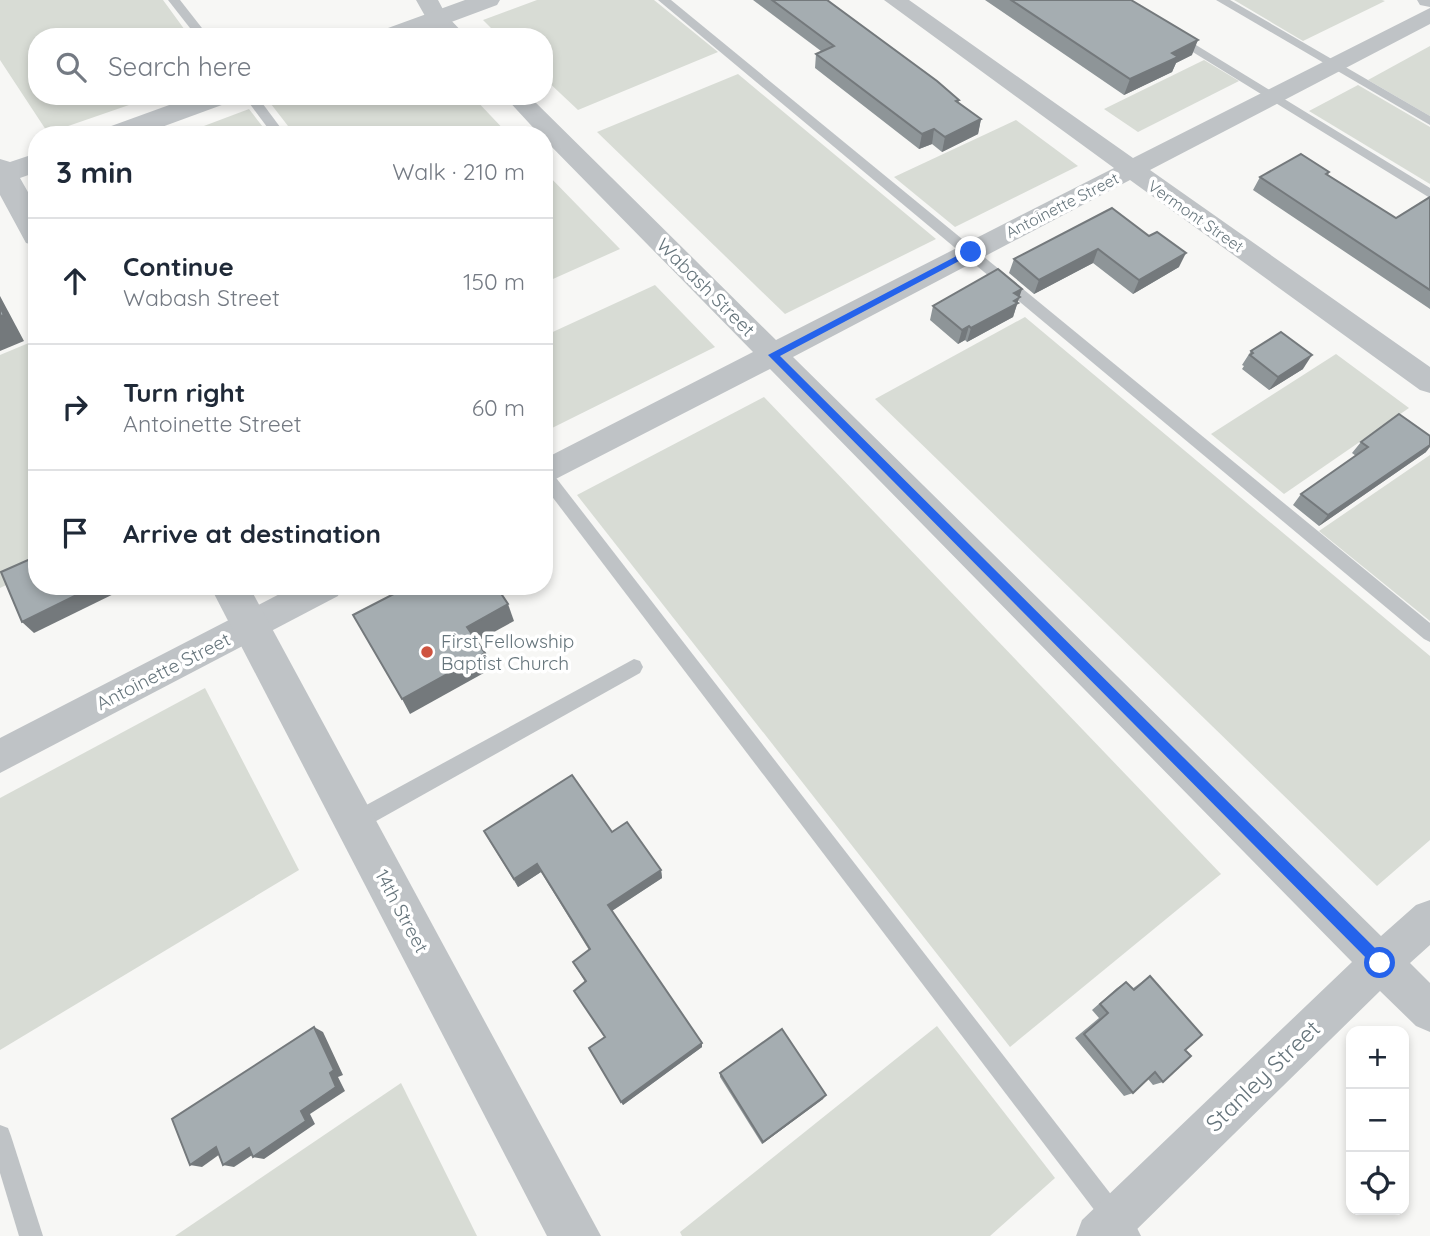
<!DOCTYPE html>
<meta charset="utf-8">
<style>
body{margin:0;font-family:Quicksand,sans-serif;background:#f6f6f7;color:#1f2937}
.controls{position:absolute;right:21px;bottom:21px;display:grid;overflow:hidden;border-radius:14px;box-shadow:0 4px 10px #0003}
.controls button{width:63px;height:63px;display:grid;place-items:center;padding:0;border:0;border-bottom:2px solid #e0e1e3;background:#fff;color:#1f2937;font:35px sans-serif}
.stop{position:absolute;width:21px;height:21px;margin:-16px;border:5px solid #2563eb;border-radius:50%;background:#fff}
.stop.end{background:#2563eb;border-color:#fff;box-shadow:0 2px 7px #0008}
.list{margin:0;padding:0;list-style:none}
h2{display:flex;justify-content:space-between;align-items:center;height:91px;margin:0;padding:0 28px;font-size:30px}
h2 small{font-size:23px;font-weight:400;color:#747a83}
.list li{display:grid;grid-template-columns:46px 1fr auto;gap:21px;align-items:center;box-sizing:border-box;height:126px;padding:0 28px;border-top:2px solid #e0e1e3}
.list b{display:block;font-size:26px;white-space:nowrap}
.list p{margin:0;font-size:23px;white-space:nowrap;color:#747a83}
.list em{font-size:23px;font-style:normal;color:#747a83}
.icon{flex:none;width:38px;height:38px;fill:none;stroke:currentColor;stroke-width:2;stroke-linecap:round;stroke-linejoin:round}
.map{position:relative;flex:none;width:1430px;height:1236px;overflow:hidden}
.search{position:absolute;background:#fff;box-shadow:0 4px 10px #0003;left:28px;top:28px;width:525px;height:77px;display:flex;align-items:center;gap:18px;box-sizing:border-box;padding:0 24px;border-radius:28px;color:#747a83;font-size:26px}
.panel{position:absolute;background:#fff;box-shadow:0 4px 10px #0003;left:28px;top:126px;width:525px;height:469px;border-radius:28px}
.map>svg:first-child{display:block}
.green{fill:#d8dcd5}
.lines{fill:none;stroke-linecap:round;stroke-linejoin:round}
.service{fill:#bfc3c6;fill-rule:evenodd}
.minor{fill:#bfc3c6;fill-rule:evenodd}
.tertiary{fill:#bfc3c6;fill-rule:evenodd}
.wall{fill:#8e9598}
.shaded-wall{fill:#74797c}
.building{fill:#a5adb1;stroke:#74797c;stroke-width:2}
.route{fill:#2563eb}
.poi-dot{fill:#ce533f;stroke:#fff;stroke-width:2.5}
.labels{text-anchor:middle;stroke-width:7;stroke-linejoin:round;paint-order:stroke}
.far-street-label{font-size:16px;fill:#66757c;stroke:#fff}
.street-label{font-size:19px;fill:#66757c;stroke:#fff}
.poi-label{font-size:19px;fill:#66757c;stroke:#fff;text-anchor:start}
.near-street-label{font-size:23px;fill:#66757c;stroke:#fff}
</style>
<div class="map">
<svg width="1430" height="1236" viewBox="0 0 1430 1236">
<rect width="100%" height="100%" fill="#f7f7f5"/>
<!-- green -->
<g class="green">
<path d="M0 0H163L190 37H37V96H155L48 133 0 60Z"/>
<path d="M537 0H654L718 52 578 110 544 78V37H500L483 20Z"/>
<path d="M1234 0H1382L1385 1 1303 41Z"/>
<path d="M1430 46V116L1368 80Z"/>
<path d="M1204 60 1239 81 1138 132 1104 109Z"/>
<path d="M738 74 936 239 785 314 597 132Z"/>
<path d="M1358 85 1430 127V184L1309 111Z"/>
<path d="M292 96H472L509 135H295L271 104Z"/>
<path d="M249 109 269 135H180Z"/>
<path d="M1016 120 1078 166 955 227 894 177Z"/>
<path d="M544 171 620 249 544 283Z"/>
<path d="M655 285 715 347 544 432V336Z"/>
<path d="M1025 317 1430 656V840L1377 886 875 399Z"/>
<path d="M31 342 37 354V570L0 588V355Z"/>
<path d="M1336 354 1409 408 1284 494 1211 434Z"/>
<path d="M764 397 1221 874 1010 1047 577 495Z"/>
<path d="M1430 455V621L1319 531Z"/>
<path d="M205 688 299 870 0 1050V798Z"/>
<path d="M937 1026 1055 1178 990 1236H682L680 1232Z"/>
<path d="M401 1083 477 1236H175Z"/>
</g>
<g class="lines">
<!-- service -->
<g class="service">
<path d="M168 0H180L209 37H197Z"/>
<path d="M658 0H671L1430 623V642L1424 639Z"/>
<path d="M1216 0H1230L1430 116V125Z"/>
<path d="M1170 34H1178L1430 188V198L1170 38Z"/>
<path d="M244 96H257L286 135H273Z"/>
<path d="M544 468 550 470 1137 1228 1141 1236H1114L544 486Z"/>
<path d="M634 659 640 661 643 667 640 673 362 829 355 831 348 829 345 822 348 815Z"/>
<path d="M0 1125 8 1128 11 1136 43 1236H19L0 1173Z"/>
</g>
<!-- minor -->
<g class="minor">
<path d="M416 0H438L446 15 467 37H443L429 23Z"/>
<path d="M884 0H909L1133 158 1430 8V24L1150 170 1430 367V393L1420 390 1130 180 793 357 1381 936 1416 905 1430 900V945L1410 963 1430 983V1032L1416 1026 1380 991 1130 1236H1076L1082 1220 1352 962 770 369 544 485V459L753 352 544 139V135H540L504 96H529L776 340 1114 168Z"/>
<path d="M295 586H342L338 596 0 773V738Z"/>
</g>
<!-- tertiary -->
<g class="tertiary">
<path d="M465 0H500L497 5 411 37H373L377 32Z"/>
<path d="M1417 0H1430V7L1420 5Z"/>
<path d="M194 96H233L230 102 140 135H99L103 129Z"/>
<path d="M37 153V172L20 178 37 208V246L26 243 0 195V159L10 162Z"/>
<path d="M210 586H249L601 1236H547Z"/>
</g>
</g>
<!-- wall -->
<g class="wall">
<path d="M753 0H827L959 100 958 103 981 119 978 134 942 152 932 144 919 149 815 68 816 54 821 51Z"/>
<path d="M985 0H1131L1192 55 1176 63 1172 72 1124 95Z"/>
<path d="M1329 172 1328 175 1396 218 1430 197V309L1253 190 1260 177Z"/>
<path d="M1112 208 1179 267 1133 294 1093 263 1034 294 1009 273 1014 259Z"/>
<path d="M1019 297 1013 317 967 342 965 340 958 344 930 320 933 306Z"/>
<path d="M1251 351 1303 369 1269 390 1242 369 1244 366 1242 365Z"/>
<path d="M1361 442 1426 452 1319 526 1293 505 1301 494 1356 456 1352 453Z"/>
<path d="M612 832 661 870 662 878 612 911 702 1047 623 1105 605 1037 574 991 585 982 573 962 589 950 541 872 518 887 489 840Z"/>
<path d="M1150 976 1185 1050 1163 1082 1153 1085 1148 1079 1133 1093 1124 1096 1075 1038 1099 1018 1092 1010 1117 988 1126 982 1132 989Z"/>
<path d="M720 1073 823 1099 762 1144 720 1077Z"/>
</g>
<!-- shaded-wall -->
<g class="shaded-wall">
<path d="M1198 40 1192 55 1176 63 1172 72 1124 95 1130 79 1172 53Z"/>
<path d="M981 119 978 134 942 152 945 137Z"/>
<path d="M934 129 932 144 919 149 922 134Z"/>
<path d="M1098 249 1093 263 1034 294 1039 280Z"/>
<path d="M1186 253 1179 267 1133 294 1139 280Z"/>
<path d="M1022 289 1013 317 967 342 971 328 1014 293Z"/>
<path d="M0 296 24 341 0 351Z"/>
<path d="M969 326 965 340 958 344 962 330Z"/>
<path d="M1312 355 1303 369 1269 390 1278 377Z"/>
<path d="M1430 445V447L1426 452 1319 526 1328 515Z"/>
<path d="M95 586H130L34 633 22 622Z"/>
<path d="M508 604 514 621 474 643 467 627Z"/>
<path d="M485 653 491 669 410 714 402 699Z"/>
<path d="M537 864 541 872 518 887 514 879Z"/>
<path d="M661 870 662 878 610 912 608 905Z"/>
<path d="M314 1027 323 1032 343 1075 338 1077 345 1091 310 1114 315 1124 264 1159 253 1157 301 1111Z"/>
<path d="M702 1043V1047L623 1105 621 1102Z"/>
<path d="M826 1095 823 1099 762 1144 763 1142Z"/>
<path d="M216 1147 227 1149 202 1167 190 1165Z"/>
<path d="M249 1148 260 1150 234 1167 223 1165Z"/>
</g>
<!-- building -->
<g class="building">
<path d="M772 0H827L937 81 959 100 956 101 981 119 945 137 934 129 922 134 816 54 834 46Z"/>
<path d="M1011 0H1131L1198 40 1172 53 1178 57 1130 79Z"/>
<path d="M1301 154 1329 172 1326 174 1396 218 1430 197V290L1260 177Z"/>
<path d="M1112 208 1149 236 1157 232 1186 253 1139 280 1098 249 1039 280 1014 259Z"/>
<path d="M998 269 1022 289 1014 293 1020 297 1014 301 1018 303 971 328 969 326 962 330 933 306Z"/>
<path d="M0 307 4 315 0 316Z"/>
<path d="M1281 332 1312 355 1278 377 1250 355 1253 353 1251 351Z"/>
<path d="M1399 414 1430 436V445L1328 515 1301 494 1368 447 1361 442Z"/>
<path d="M37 556V586H95L22 622 1 572Z"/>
<path d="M409 586H496L508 604 467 627 485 653 402 699 353 615Z"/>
<path d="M572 775 612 832 627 822 661 870 608 905 702 1043 621 1102 589 1048 605 1037 574 991 586 981 573 962 590 949 537 864 514 879 484 831Z"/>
<path d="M1150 976 1202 1035 1185 1050 1191 1056 1163 1082 1155 1072 1133 1093 1084 1034 1108 1013 1100 1004 1126 982 1134 990Z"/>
<path d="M314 1027 334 1070 330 1073 336 1087 301 1111 306 1121 253 1157 249 1148 223 1165 216 1147 190 1165 172 1119Z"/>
<path d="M782 1029 826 1095 763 1142 720 1073Z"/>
</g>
<!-- route -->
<path class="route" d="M968 250 976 252 780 356 1385 958V967H1375L768 355Z"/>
<!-- markers -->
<circle class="poi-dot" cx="427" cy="652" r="7"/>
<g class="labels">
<!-- far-street labels -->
<g class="far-street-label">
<text transform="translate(1062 205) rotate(-27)" y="6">Antoinette Street</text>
<text transform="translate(1196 216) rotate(35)" y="6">Vermont Street</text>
</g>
<!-- street labels -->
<g class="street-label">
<text transform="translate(706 287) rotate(45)" y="7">Wabash Street</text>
<text transform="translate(163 671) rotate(-27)" y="7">Antoinette Street</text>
<text transform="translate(402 911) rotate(62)" y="7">14th Street</text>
</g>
<!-- poi labels -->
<g class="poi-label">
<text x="441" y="648">First Fellowship<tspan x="441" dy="22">Baptist Church</tspan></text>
</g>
<!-- near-street labels -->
<g class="near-street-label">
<text transform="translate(1263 1076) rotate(-44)" y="8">Stanley Street</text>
</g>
</g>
</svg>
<div class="controls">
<button>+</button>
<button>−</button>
<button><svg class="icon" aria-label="locate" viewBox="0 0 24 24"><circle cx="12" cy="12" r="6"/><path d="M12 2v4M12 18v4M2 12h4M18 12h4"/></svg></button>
</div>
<div class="stop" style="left:1380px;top:963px"></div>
<div class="stop end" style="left:971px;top:252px"></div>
<div class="search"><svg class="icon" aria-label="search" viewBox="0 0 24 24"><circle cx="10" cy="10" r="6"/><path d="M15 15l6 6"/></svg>Search here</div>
<section class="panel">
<h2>3 min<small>Walk · 210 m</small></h2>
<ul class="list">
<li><svg class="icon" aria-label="ahead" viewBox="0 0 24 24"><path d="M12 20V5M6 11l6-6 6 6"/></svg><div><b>Continue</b><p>Wabash Street</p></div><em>150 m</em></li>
<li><svg class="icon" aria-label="right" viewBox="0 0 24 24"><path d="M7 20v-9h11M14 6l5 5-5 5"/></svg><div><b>Turn right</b><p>Antoinette Street</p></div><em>60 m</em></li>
<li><svg class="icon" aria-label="arrive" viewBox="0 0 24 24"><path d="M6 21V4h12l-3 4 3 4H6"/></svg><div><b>Arrive at destination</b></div></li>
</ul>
</section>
</div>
